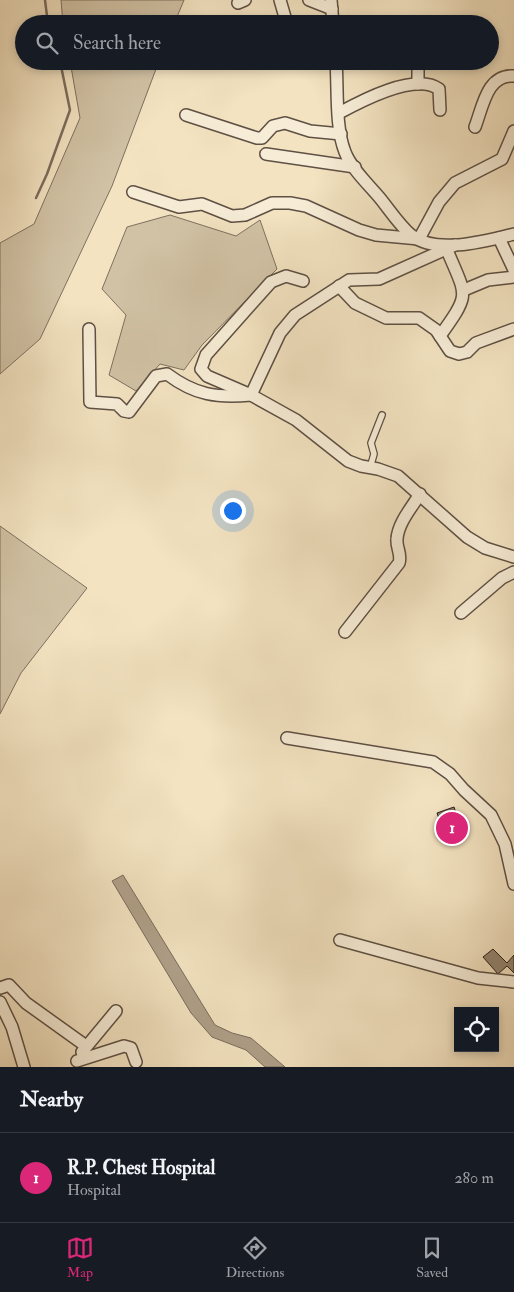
<!DOCTYPE html>
<style>
body{margin:0;font-family:"IM FELL Double Pica",serif;background:#242831;color:#f1f3f6}
.controls{position:absolute;right:15px;bottom:15px;display:grid;overflow:hidden;border-radius:0px;box-shadow:0 2px 8px #0003}
.controls button{width:45px;height:45px;display:grid;place-items:center;padding:0;border:0;border-bottom:1px solid #363941;background:#171b24;color:#f1f3f6;font:25px sans-serif}
.you{position:absolute;left:232px;top:510px;width:18px;height:18px;margin:-12px;border:4px solid #fff;border-radius:50%;background:#1a73e8;box-shadow:0 0 0 8px #1a73e833}
.badge{display:grid;place-items:center;width:32px;height:32px;border-radius:50%;background:#db2777;color:#fff;font-size:16px;font-weight:700}
.pin{position:absolute;translate:-50% -50%;border:2px solid #fff;box-shadow:0 1px 5px #0006}
.list{margin:0;padding:0;list-style:none}
h2{display:flex;justify-content:space-between;align-items:center;height:65px;margin:0;padding:0 20px;font-size:21px}
h2 small{font-size:16px;font-weight:400;color:#9ea1a6}
.list li{display:grid;grid-template-columns:32px 1fr auto;gap:15px;align-items:center;box-sizing:border-box;height:90px;padding:0 20px;border-top:1px solid #363941}
.list b{display:block;font-size:19px;white-space:nowrap}
.list p{margin:0;font-size:16px;white-space:nowrap;color:#9ea1a6}
.list em{font-size:16px;font-style:normal;color:#9ea1a6}
.icon{flex:none;width:28px;height:28px;fill:none;stroke:currentColor;stroke-width:2;stroke-linecap:round;stroke-linejoin:round}
.map{position:relative;flex:none;width:514px;height:1067px;overflow:hidden}
.search{position:absolute;background:#171b24;box-shadow:0 2px 8px #0003;left:15px;right:15px;top:15px;height:55px;display:flex;align-items:center;gap:12px;box-sizing:border-box;padding:0 18px;border-radius:28px;color:#9ea1a6;font-size:19px}
.sheet{height:155px;background:#171b24}
nav{display:flex;justify-content:space-around;align-items:center;box-sizing:border-box;height:70px;border-top:1px solid #363941;background:#171b24;font-size:14px;color:#9ea1a6}
nav a{display:grid;justify-items:center;gap:2px}
nav .on{color:#db2777}
.map>svg:first-child{display:block}
.green{fill:#d1c2a5;stroke:#7e7060}
.water{fill:#afa089;stroke:#7b6c5d}
.lines{fill:none;stroke-linecap:round;stroke-linejoin:round}
.stream{stroke:#7b6c5d;stroke-width:2.5}
.building{fill:#938571;stroke:#2c1f1b}
.lane-casing{stroke:#5e5044;stroke-width:8}
.street-casing{stroke:#5e5044;stroke-width:14}
.lane{stroke:#f7edd7;stroke-width:5.5}
.street{stroke:#f7edd7;stroke-width:11}
</style>
<div class="map">
<svg width="514" height="1067" viewBox="0 0 514 1067">
<rect width="100%" height="100%" fill="#f3e3c1"/>
<filter id="stains"><feTurbulence type="fractalNoise" baseFrequency=".004" numOctaves="4"/><feColorMatrix values="0 0 0 0 .2 0 0 0 0 .09 0 0 0 0 .02 0 0 0 .5 -.17"/></filter>
<radialGradient id="worn" r=".72"><stop offset=".6" stop-color="#630" stop-opacity="0"/><stop offset="1" stop-color="#630" stop-opacity=".3"/></radialGradient>
<!-- green -->
<g class="green">
<path d="M61 0H184L174 24H63Z"/>
<path d="M70 61H159L112 186 40 339 0 374V243L34 224 80 118Z"/>
<path d="M170 215 236 236 260 220 277 269 202 345 184 370 160 364 136 391 109 375 126 315 102 289 127 227Z"/>
<path d="M0 526 87 588 21 673 0 714Z"/>
</g>
<!-- water -->
<path class="water" d="M123 875 215 1025 232 1033 251 1038 285 1067H265L246 1050 212 1037 191 1013 112 881Z"/>
<g class="lines">
<!-- stream -->
<g class="stream">
<path d="M45 0 48 24"/>
<path d="M36 198 47 174 70 110 60 61"/>
</g>
</g>
<!-- building -->
<g class="building">
<path d="M454 807 465 839 448 845 437 813Z"/>
<path d="M493 949 507 963 514 955V973L507 966 498 974 483 957Z"/>
</g>
<g class="lines">
<defs>
<path id="lane" d="M370 468 374 454 371 443 382 415"/>
<g id="street">
<path d="M280 0 287 24"/>
<path d="M309 0 332 9"/>
<path d="M331 0 333 24"/>
<path d="M238 3 245 0"/>
<path d="M295 61 336 63"/>
<path d="M336 61C338 88 335 127 345 152 351 168 368 184 379 197 389 209 399 225 411 235 436 255 486 241 514 234"/>
<path d="M418 84V61"/>
<path d="M339 113C361 101 415 72 439 89L440 110"/>
<path d="M186 115 257 138H262L273 126 285 123 310 131 341 134"/>
<path d="M475 127C483 106 487 74 514 76"/>
<path d="M266 154 355 167"/>
<path d="M133 192 179 207 202 204 232 216 245 215 272 203H290L306 206 359 230 376 235 419 239 439 202 455 183 502 159 514 131"/>
<path d="M499 238 514 270"/>
<path d="M303 281 286 276 271 282 206 355 201 369 207 376 251 395 296 420 348 461 361 466 378 469 398 476 467 537 485 548 514 557"/>
<path d="M339 286 355 303 386 318H419L436 330 450 351 459 354 467 352 476 343 514 329"/>
<path d="M464 290 488 280 514 277"/>
<path d="M89 329 90 402 117 404 124 411 129 412 156 376 167 374C195 395 216 398 251 395L280 333 295 315 349 280 379 279 455 245"/>
<path d="M440 336C471 292 467 298 447 250"/>
<path d="M461 613 502 578 514 572"/>
<path d="M345 632 399 563C402 554 396 548 397 539 398 523 412 507 420 494"/>
<path d="M287 738 433 762 450 774 464 790 491 815 505 844 514 884"/>
<path d="M340 940 478 978 514 982"/>
<path d="M0 988 9 985 26 1003 86 1046"/>
<path d="M0 1002 12 1027 24 1067"/>
<path d="M82 1052 116 1011"/>
<path d="M77 1061 124 1046 131 1048 136 1062"/>
</g>
</defs>
<!-- lane casing -->
<use href="#lane" class="lane-casing"/>
<!-- street casing -->
<use href="#street" class="street-casing"/>
<!-- lane -->
<use href="#lane" class="lane"/>
<!-- street -->
<use href="#street" class="street"/>
</g>
<rect width="100%" height="100%" filter="url(#stains)"/>
<rect width="100%" height="100%" fill="url(#worn)"/>
</svg>
<div class="controls">
<button><svg class="icon" aria-label="locate" viewBox="0 0 24 24"><circle cx="12" cy="12" r="6"/><path d="M12 2v4M12 18v4M2 12h4M18 12h4"/></svg></button>
</div>
<div class="you"></div>
<div class="pin badge" style="left:452px;top:828px">1</div>
<div class="search"><svg class="icon" aria-label="search" viewBox="0 0 24 24"><circle cx="10" cy="10" r="6"/><path d="M15 15l6 6"/></svg>Search here</div>
</div>
<section class="sheet">
<h2>Nearby<small></small></h2>
<ul class="list">
<li><span class="badge">1</span><div><b>R.P. Chest Hospital</b><p>Hospital</p></div><em>280 m</em></li>
</ul>
</section>
<nav>
<a class="on"><svg class="icon" aria-label="map" viewBox="0 0 24 24"><path d="M3 6l6-2 6 2 6-2v14l-6 2-6-2-6 2zM9 4v14M15 6v14"/></svg>Map</a>
<a><svg class="icon" aria-label="directions" viewBox="0 0 24 24"><path d="M12 3l9 9-9 9-9-9zM9 14v-3h6M13 9l2 2-2 2"/></svg>Directions</a>
<a><svg class="icon" aria-label="saved" viewBox="0 0 24 24"><path d="M7 4h10v16l-5-4-5 4z"/></svg>Saved</a>
</nav>
